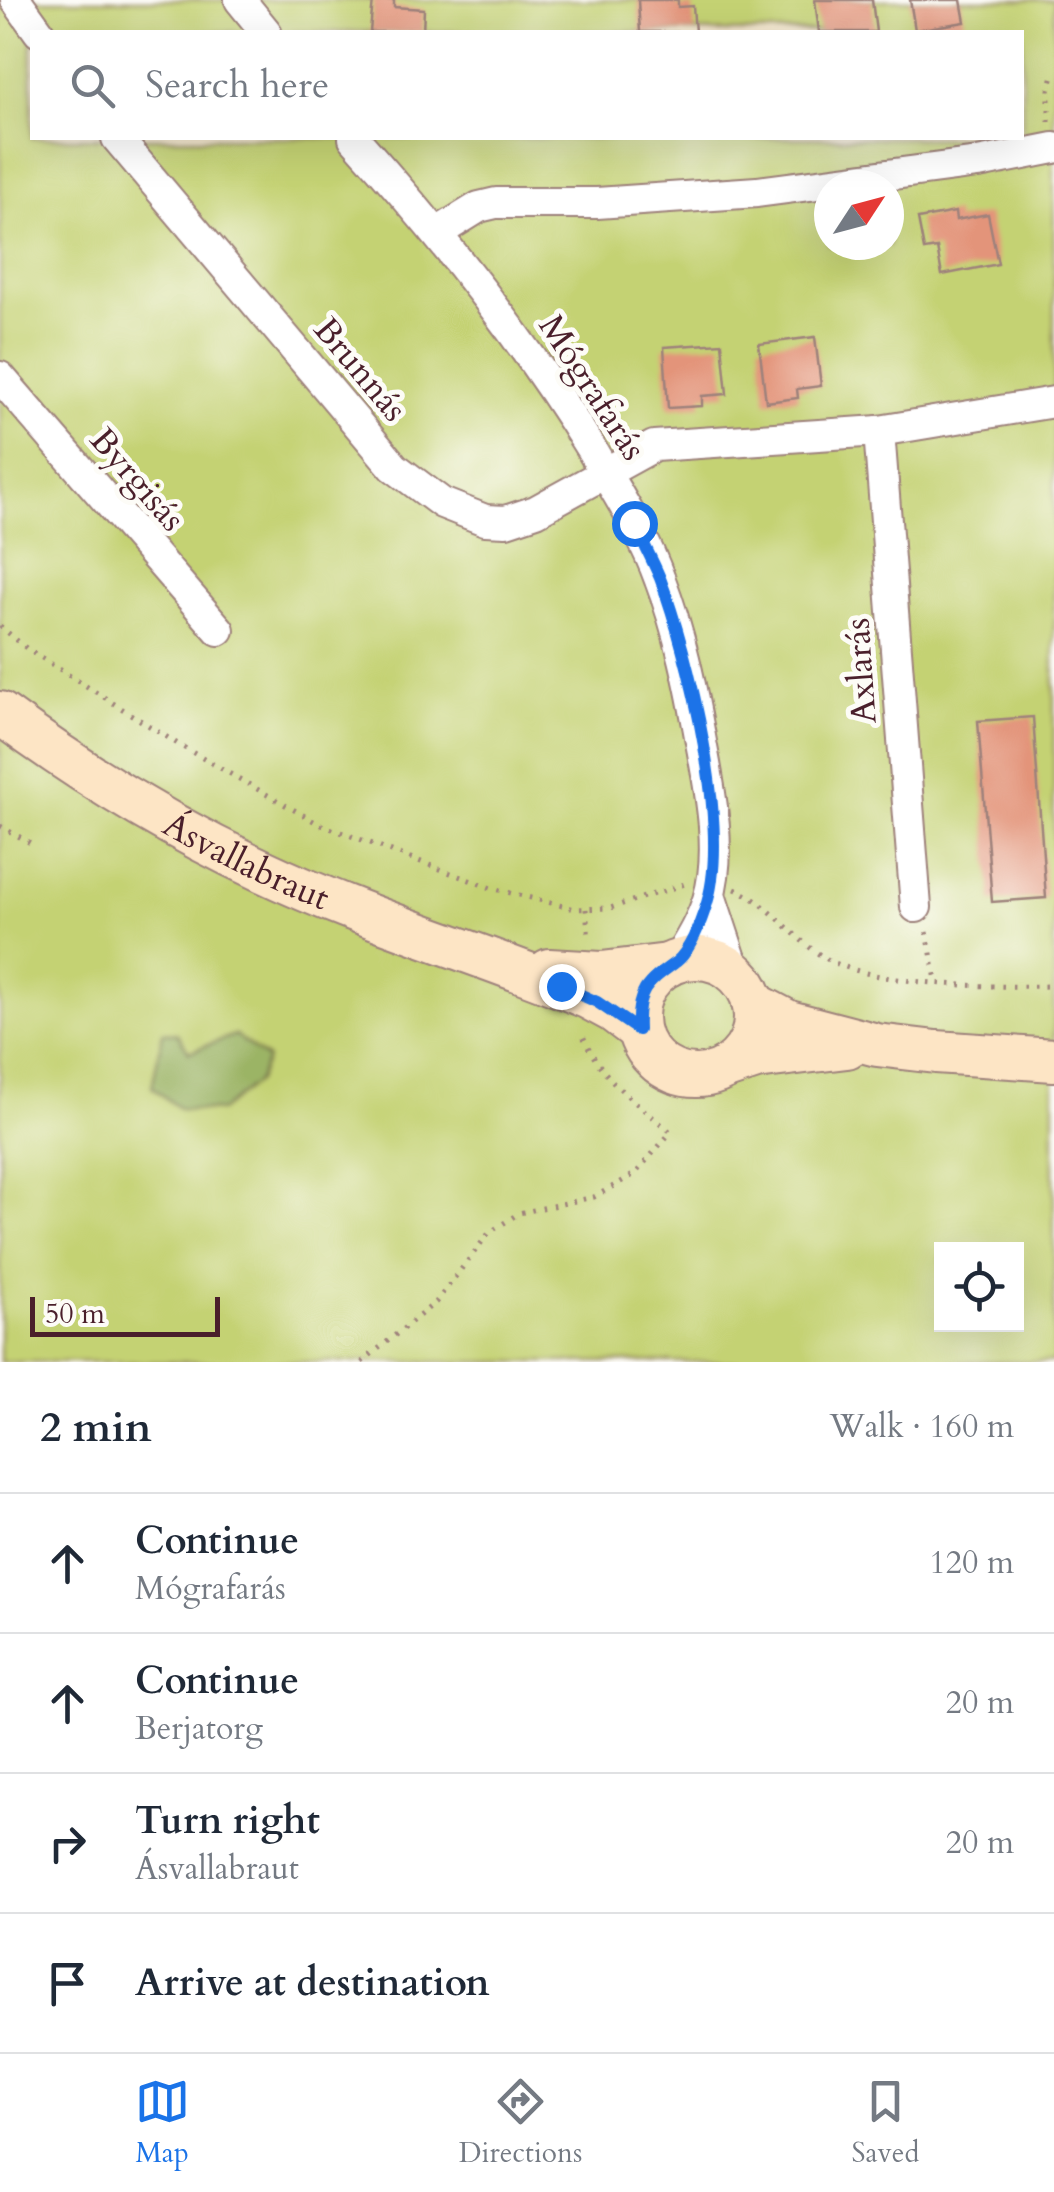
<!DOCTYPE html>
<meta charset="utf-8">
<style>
body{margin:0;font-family:Cardo,serif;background:#f6f6f7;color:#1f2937}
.controls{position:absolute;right:30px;bottom:30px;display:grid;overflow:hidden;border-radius:0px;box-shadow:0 10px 40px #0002}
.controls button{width:90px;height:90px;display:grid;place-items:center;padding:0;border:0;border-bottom:2px solid #e0e1e3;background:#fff;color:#1f2937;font:50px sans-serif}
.compass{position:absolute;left:814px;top:170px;width:90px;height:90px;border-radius:50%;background:#fff;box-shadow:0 10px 40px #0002;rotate:54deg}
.scale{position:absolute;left:30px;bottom:25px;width:190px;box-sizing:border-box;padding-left:10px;border:5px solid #4a1f2b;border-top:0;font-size:28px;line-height:35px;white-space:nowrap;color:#4a1f2b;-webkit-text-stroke:8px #fdfcf7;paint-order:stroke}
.stop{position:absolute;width:30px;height:30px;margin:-22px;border:8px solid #1a73e8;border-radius:50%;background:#fff}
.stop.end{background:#1a73e8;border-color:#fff;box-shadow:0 2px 10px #0008}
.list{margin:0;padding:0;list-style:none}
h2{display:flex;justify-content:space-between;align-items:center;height:130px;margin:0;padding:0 40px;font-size:42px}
h2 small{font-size:32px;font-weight:400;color:#747a83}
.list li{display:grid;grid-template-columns:65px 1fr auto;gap:30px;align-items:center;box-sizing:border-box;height:140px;padding:0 40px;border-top:2px solid #e0e1e3}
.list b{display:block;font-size:38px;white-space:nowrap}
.list p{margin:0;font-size:32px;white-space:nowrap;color:#747a83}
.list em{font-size:32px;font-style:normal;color:#747a83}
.icon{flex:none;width:55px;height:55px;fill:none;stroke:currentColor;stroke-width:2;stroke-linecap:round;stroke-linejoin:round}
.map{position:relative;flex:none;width:1054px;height:1362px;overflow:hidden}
.search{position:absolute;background:#fff;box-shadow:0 10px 40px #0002;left:30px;right:30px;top:30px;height:110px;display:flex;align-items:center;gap:25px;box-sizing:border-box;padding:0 35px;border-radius:0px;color:#747a83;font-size:38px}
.sheet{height:690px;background:#fff}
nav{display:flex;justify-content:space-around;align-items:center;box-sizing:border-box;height:140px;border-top:2px solid #e0e1e3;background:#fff;font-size:28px;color:#747a83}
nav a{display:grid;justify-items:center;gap:5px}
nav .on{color:#1a73e8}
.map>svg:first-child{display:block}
.green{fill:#c4d273;stroke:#87784f;stroke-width:2.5;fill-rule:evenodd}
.forest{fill:#9bb465;stroke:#726a48;stroke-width:2.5}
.building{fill:#e3947a}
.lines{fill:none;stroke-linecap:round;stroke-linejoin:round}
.minor-casing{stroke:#9e827b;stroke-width:34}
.secondary-casing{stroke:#9e827b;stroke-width:46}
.path{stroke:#9e827b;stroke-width:5;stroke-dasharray:2.5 8;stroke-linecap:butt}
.minor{stroke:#fff;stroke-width:30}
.secondary{stroke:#fde5c5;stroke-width:42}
.route{stroke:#1a73e8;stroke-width:12}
.labels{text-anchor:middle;stroke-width:10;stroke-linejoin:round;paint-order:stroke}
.street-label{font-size:35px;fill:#4a1f2b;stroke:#fdfcf7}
</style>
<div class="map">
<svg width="1054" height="1362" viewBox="0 0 1054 1362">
<rect width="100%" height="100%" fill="#fdfcf7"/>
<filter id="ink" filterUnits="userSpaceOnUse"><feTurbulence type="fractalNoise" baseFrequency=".01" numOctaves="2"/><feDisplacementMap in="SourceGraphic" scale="20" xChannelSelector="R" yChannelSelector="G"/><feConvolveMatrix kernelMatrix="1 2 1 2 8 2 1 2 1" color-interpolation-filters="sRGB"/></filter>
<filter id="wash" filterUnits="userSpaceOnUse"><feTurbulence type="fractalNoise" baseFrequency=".0048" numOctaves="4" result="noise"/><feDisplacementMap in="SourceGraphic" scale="40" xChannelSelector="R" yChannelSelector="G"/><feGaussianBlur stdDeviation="2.25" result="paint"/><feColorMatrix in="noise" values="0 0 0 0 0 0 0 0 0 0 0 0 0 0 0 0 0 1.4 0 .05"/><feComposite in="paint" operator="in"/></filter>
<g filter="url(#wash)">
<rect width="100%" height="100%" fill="#f2e5cb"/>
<!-- green -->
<path class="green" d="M0 0H1054V1362H0ZM32 32H1022V138H32ZM829 185H889V245H829ZM942 1250H1016V1324H942Z"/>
<!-- forest -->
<path class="forest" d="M163 1032 178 1034 189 1052 235 1035 267 1059 258 1081 220 1111 180 1109 152 1087Z"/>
<g id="blocks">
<!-- building -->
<g class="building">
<path d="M373 0H394V7L424 9 423 32H370Z"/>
<path d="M638 0H678V7L693 6 695 32H640Z"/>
<path d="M815 0H872L876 32H819Z"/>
<path d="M910 0H961L965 22 915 30Z"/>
<path d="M955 212 956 220 988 214 998 264 942 275 937 248 924 250 918 219Z"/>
<path d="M815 337 821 386 797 389 798 398 766 402 759 344Z"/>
<path d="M722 343 727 394 702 396V406L668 408 664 347Z"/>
<path d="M1033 717 1046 898 992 902 978 721Z"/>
</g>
</g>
</g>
<g filter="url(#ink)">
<use href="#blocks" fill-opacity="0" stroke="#9e827b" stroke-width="2.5"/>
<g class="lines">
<defs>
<g id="minor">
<path d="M16 0 39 32"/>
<path d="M240 0 266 32"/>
<path d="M117 138 394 467 442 503 485 520 506 521 536 511 654 446 879 431 1054 402"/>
<path d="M354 138C442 236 524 339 593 452 617 493 644 535 660 580 680 632 691 686 701 742 710 790 723 851 708 900 701 922 689 941 677 961"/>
<path d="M437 233 479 207 496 203H597L757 192 978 163 1054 148"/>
<path d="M0 377 219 630"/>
<path d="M879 431 916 907"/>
<path d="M710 895 736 974"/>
</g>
<g id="secondary">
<path id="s1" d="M0 713C81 773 170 827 261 870 366 920 479 952 587 997L613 1011 638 1030"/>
<circle cx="696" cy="1017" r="59"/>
<path d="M549 970 602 973 668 965"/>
<path d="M753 1003 789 1022 877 1045 936 1052 1054 1060"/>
<path d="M726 1068 756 1058 847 1047"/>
</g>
</defs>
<!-- minor casing -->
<use href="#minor" class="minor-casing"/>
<!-- secondary casing -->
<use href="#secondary" class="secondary-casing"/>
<!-- path -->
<g class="path">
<path d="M1049 122V90L1054 71"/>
<path d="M0 626 26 648 181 746 319 824 491 888 575 909 610 908 685 884"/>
<path d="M0 826 36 846"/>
<path d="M735 889C771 903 794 941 827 959 878 987 994 987 1054 986"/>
<path d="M586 909 589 940"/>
<path d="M927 932 936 980"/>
<path d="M362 1362 436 1302 489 1233 519 1213 594 1197 635 1174 671 1132C635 1102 599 1078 582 1033"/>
</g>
<!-- minor -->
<use href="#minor" class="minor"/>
<!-- secondary -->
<use href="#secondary" class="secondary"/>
</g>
</g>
<g class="lines" filter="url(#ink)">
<!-- route -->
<path class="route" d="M561 986 597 1002 638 1030C636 990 647 983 676 962 689 952 700 924 705 909 733 834 688 652 660 578 652 559 642 541 634 523"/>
</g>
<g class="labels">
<!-- street labels -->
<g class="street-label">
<text transform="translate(361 369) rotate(50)" y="12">Brunnás</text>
<text transform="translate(593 387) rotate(57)" y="12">Mógrafarás</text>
<text transform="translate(138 479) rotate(49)" y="12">Byrgisás</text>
<text transform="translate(860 671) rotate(-94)" y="12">Axlarás</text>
<text dy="12" stroke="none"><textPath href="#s1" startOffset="288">Ásvallabraut</textPath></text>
</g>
</g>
</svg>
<div class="controls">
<button><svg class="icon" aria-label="locate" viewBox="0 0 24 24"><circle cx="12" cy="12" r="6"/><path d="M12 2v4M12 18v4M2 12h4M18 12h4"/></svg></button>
</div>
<svg class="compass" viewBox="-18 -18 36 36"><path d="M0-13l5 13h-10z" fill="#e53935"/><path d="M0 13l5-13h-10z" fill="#747a83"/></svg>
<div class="scale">50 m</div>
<div class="stop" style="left:634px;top:523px"></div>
<div class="stop end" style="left:561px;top:986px"></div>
<div class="search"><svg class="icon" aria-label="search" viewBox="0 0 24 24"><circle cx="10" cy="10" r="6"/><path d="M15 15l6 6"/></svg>Search here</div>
</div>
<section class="sheet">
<h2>2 min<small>Walk · 160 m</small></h2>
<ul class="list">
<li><svg class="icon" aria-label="ahead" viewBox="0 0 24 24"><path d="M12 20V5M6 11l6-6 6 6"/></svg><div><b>Continue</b><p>Mógrafarás</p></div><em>120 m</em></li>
<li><svg class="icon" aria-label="ahead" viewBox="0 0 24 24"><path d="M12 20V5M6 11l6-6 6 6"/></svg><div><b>Continue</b><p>Berjatorg</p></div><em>20 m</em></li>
<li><svg class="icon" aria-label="right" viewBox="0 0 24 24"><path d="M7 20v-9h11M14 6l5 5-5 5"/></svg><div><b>Turn right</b><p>Ásvallabraut</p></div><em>20 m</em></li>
<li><svg class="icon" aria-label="arrive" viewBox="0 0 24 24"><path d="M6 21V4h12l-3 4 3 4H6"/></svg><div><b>Arrive at destination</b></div></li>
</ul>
</section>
<nav>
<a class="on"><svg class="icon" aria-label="map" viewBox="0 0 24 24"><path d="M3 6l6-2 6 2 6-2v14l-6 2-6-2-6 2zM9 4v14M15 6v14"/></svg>Map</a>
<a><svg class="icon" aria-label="directions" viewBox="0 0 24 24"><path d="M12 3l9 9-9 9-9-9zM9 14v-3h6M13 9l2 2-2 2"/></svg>Directions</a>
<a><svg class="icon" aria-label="saved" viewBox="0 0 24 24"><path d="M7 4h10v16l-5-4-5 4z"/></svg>Saved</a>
</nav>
